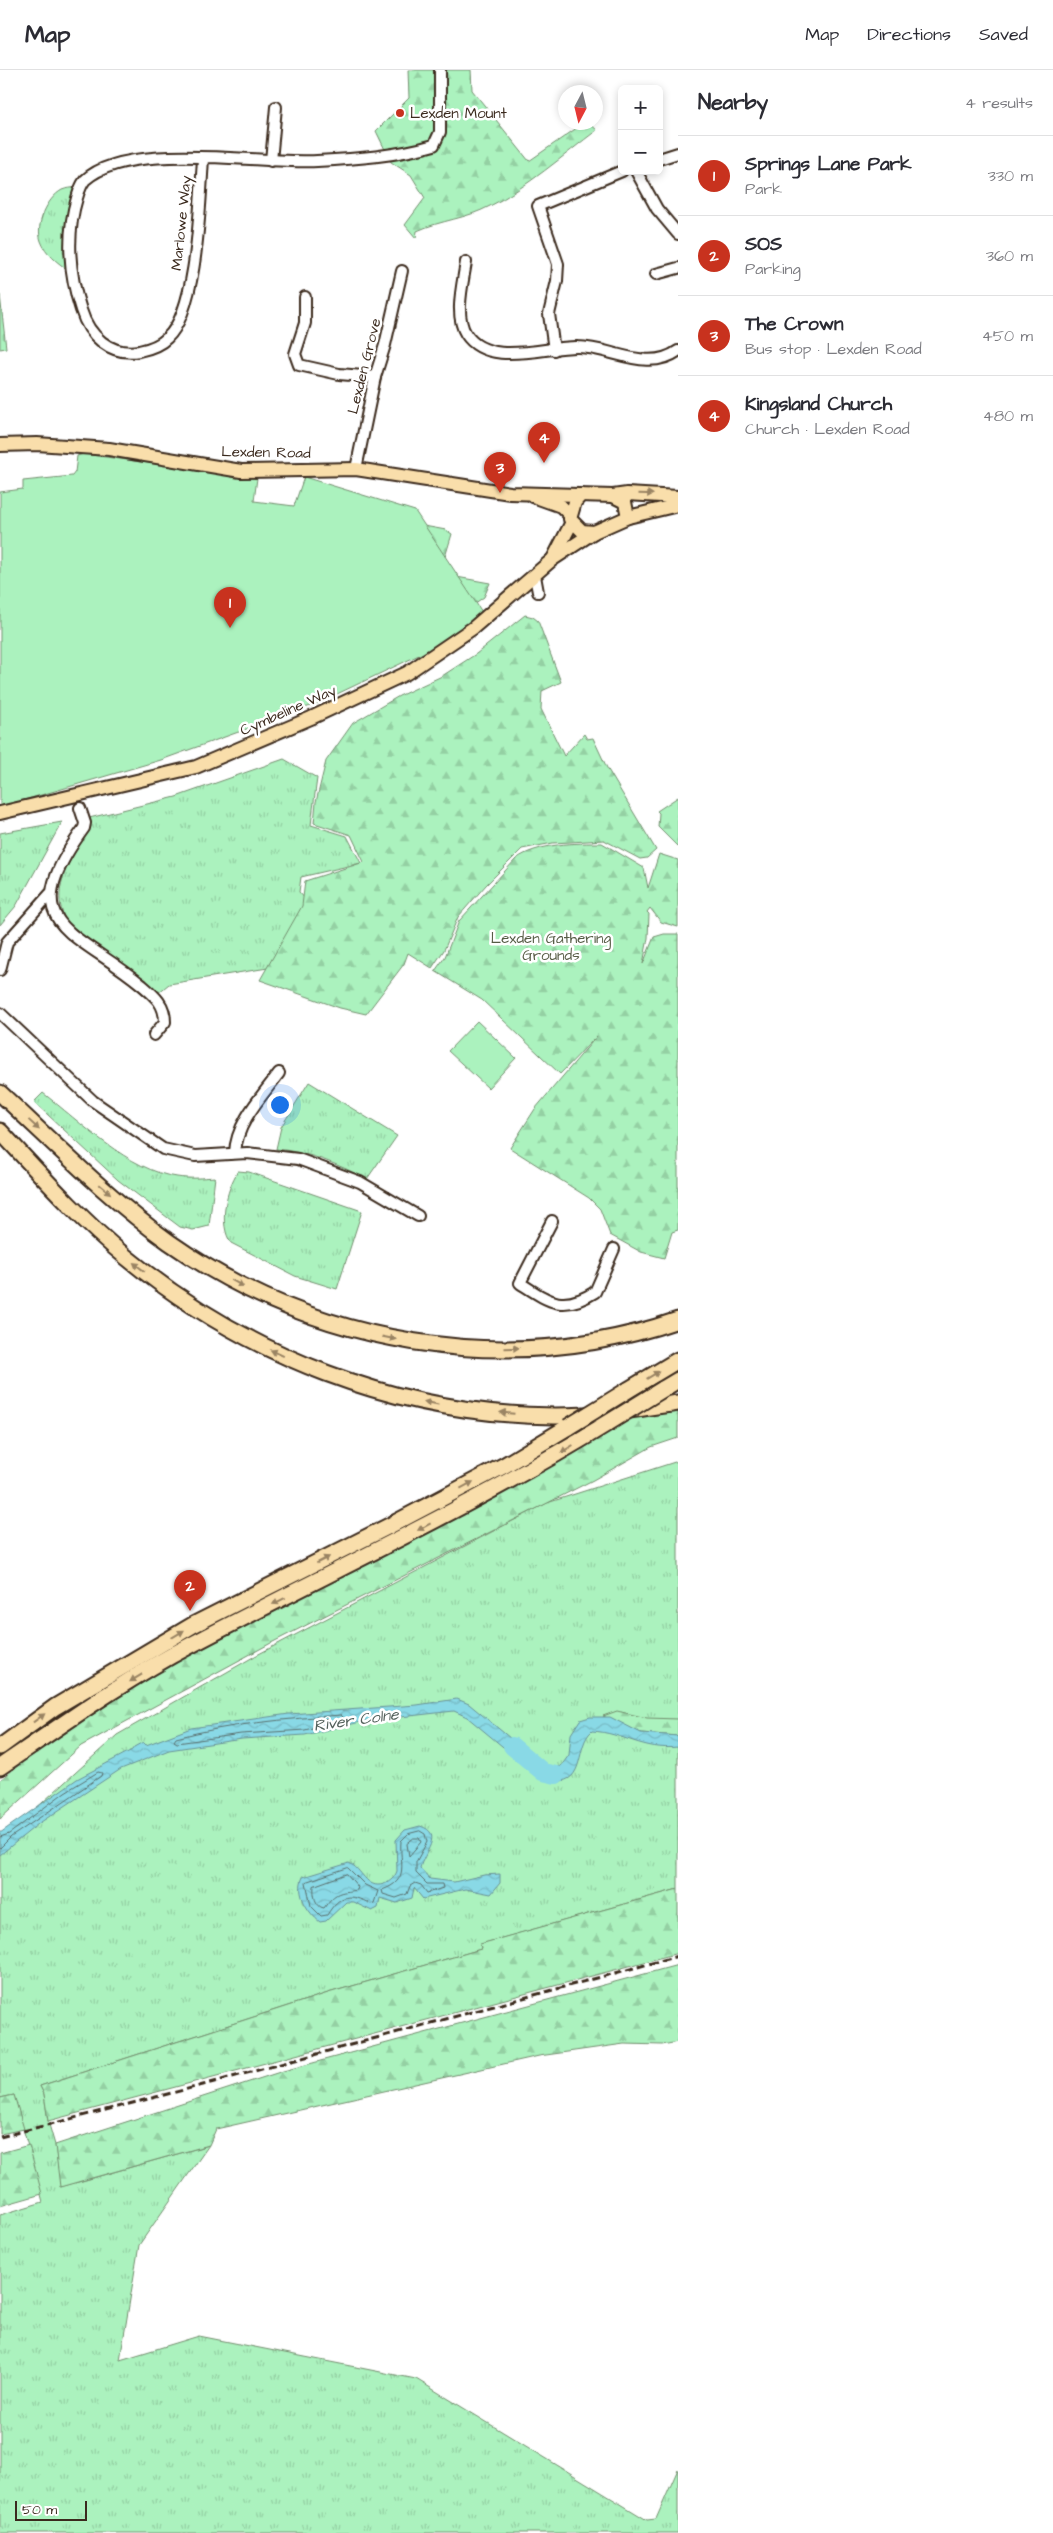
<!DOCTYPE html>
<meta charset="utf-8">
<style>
body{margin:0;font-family:"Architects Daughter",sans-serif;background:#f7f7f7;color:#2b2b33}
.controls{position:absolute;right:15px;top:15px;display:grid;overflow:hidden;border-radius:8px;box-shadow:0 2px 8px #0003}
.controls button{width:45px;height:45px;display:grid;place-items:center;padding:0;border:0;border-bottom:1px solid #e1e1e2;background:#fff;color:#2b2b33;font:25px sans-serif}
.compass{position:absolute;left:558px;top:15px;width:45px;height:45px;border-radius:50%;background:#fff;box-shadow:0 2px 8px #0003;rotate:187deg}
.scale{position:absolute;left:15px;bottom:12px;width:72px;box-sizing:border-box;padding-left:5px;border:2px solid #3b2a1e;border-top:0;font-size:14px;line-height:18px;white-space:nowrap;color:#3b2a1e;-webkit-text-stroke:4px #fff;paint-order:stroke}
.you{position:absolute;left:279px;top:1034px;width:18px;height:18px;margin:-12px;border:4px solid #fff;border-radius:50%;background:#1a73e8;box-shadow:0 0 0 8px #1a73e833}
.badge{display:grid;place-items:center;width:32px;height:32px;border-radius:50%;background:#c8321e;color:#fff;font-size:16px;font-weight:700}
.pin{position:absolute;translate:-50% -41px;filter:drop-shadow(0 1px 2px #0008)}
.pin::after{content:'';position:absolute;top:26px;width:18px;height:15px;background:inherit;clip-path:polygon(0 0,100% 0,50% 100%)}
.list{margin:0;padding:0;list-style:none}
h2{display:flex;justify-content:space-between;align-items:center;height:65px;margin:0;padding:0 20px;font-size:21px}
h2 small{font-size:16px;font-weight:400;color:#7c7c81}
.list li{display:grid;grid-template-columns:32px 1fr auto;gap:15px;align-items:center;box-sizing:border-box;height:80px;padding:0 20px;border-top:1px solid #e1e1e2}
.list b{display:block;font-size:19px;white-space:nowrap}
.list p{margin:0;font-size:16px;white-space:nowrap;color:#7c7c81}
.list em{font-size:16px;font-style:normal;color:#7c7c81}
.map{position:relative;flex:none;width:678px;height:2463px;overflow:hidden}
header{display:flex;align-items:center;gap:30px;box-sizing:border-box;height:70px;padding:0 25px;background:#fff;border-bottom:1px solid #e1e1e2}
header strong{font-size:24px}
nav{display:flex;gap:28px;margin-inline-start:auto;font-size:18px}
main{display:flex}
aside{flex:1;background:#fff}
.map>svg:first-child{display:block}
.grass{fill:url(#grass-tufts);stroke:#738e6e}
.forest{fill:url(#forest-firs);stroke:#738e6e}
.cemetery{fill:url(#cemetery-stones);stroke:#738e6e}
.green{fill:#abf2be;stroke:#738e6e}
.water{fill:url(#water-waves);stroke:#6a9396}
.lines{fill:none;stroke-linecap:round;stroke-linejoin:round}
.shore{stroke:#5a706e;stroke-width:1}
.river{stroke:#89d9e6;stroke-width:18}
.minor-casing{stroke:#3b2a1e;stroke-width:14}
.major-casing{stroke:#3b2a1e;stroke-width:16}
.highway-casing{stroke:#3b2a1e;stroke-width:19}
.minor{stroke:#fff;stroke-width:10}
.major{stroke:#f9deab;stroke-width:12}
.highway{stroke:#f9deab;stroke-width:15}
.rail{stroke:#3b2a1e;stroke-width:3;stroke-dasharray:8 4;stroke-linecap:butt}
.highway-bridge-casing{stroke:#3b2a1e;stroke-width:19;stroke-linecap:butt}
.highway-bridge{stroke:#f9deab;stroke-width:15}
.oneway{fill:#9a8464}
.poi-dot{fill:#c8321e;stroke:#fff;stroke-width:2}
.labels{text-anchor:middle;stroke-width:5;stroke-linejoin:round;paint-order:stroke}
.poi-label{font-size:15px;fill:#3b2a1e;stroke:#fff;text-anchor:start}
.street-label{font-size:15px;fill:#3b2a1e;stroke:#fff}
.park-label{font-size:15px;fill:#575c46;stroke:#fff}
.water-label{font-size:16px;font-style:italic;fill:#525f5a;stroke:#fff}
</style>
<header>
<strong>Map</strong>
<nav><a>Map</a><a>Directions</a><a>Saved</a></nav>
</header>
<main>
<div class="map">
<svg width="678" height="2463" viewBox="0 0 678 2463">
<defs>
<pattern id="grass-tufts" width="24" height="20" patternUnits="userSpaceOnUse" patternTransform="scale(1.25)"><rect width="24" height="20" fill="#abf2be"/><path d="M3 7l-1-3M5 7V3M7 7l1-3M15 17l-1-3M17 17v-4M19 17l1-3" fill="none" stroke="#94d0a3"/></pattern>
<pattern id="forest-firs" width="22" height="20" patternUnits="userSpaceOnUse" patternTransform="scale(1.25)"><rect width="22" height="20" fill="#abf2be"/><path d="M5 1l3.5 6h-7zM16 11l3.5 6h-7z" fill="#94d0a3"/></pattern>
<pattern id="cemetery-stones" width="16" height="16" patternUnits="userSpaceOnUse" patternTransform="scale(1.25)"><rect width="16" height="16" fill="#abf2be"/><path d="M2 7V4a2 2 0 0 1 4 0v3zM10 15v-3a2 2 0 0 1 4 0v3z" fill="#94d0a3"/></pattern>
<pattern id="water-waves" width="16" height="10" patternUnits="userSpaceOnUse" patternTransform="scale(1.25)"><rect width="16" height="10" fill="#89d9e6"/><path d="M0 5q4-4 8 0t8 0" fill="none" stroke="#77bac5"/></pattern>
</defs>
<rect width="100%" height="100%" fill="#fff"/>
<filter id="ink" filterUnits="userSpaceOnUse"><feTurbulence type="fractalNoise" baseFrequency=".02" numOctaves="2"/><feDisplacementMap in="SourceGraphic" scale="10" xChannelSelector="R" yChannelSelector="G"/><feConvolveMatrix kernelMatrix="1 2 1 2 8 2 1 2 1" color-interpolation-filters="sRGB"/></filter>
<g filter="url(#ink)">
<!-- grass -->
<g class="grass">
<path d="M78 117 68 200C58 193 45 183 41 171 35 155 47 128 62 120 66 118 73 118 78 117Z"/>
<path d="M284 689 317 708 311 755 347 766 361 793 301 807 299 822 324 850 280 896 169 914 158 923C148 914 137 904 126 896 112 886 97 879 83 869 39 835 67 792 91 757L89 748 176 727Z"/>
<path d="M62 752 16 836 0 855V763Z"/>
<path d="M309 1012 397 1066 367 1109C337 1094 309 1082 276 1079L281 1057Z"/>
<path d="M43 1023C79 1051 130 1101 177 1107 190 1109 202 1108 215 1107L209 1156 193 1160 180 1157 118 1110 34 1032Z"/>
<path d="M238 1101 249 1102 362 1141 337 1219 295 1206 231 1173C218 1154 226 1120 238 1101Z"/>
<path d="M678 1391V1819L481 1874V1879L328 1923 40 2016 44 2024 48 2051 55 2075 61 2117 209 2075 139 2175 120 2290 199 2266 416 2309 647 2450 656 2449 678 2399V2463H0V2145L43 2132 14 2025 0 2028V1771L117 1665 255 1586 547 1433Z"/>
</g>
<!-- forest -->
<g class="forest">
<path d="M408 0H471L472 20 529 91 584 53H589L597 60C564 85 526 118 490 136 466 149 441 150 417 161L416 168 405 155 425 128 411 105 391 92 376 61 409 28Z"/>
<path d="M424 456 446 460 452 464 442 497 451 506 490 513 484 527 461 543Z"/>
<path d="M525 545 533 547 538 551 561 612 542 621 541 639 564 686 584 664 587 669 593 668 607 698 656 780 647 788 640 789 604 770 553 773 522 779 486 815 458 847 444 880 432 898 408 883 404 894 366 944 340 938 260 910 302 836 305 811 364 792 351 765 314 753 316 732 326 691 353 653 399 626 442 606 476 584Z"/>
<path d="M678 727V777L658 757 659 743 657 741Z"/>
<path d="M602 773 644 798 648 818 659 784 678 790V857L661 852 650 838 647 842 649 844 648 868 643 894 654 867 664 864H678V1160L672 1162 664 1188 641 1182 610 1165 600 1139 589 1128 510 1078 535 1039 597 966 560 1004 482 930 435 901 445 887 459 851 516 789C538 773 576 773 602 773Z"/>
<path d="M670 1325 641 1342 678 1335V1368L651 1377 593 1410 271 1573 81 1676 0 1749V1710L61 1662 219 1566 437 1458Z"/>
<path d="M617 1641 647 1648 678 1649V1666L641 1663 603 1646Z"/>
<path d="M678 1819V1883L48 2051 44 2024 40 2016 328 1923 481 1879 480 1874Z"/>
<path d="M678 1895V1972L662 1975 624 1974 539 1986 216 2059 209 2075 60 2117 55 2075 283 2001Z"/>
<path d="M14 2025 24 2059 0 2064V2028Z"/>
<path d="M29 2075 42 2124 0 2136V2083Z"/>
</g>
<!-- cemetery -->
<path class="cemetery" d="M0 225 6 278 0 279Z"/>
<!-- green -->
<g class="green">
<path d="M84 384 257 408 254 431 294 436 304 407 415 441 482 542 440 575 316 634 161 690 0 737V422L23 419V411L72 406 75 402 77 386Z"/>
<path d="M477 951 516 988 488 1018 448 981Z"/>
</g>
<!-- water -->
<g class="water">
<path d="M457 1629 469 1634 534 1688 526 1696 467 1647 454 1641 365 1651 305 1665 242 1669 169 1680 121 1699 38 1754 0 1785V1763L77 1709 132 1680 134 1677 143 1672 146 1675 191 1658 289 1644 417 1635Z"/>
<path d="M590 1647H610L641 1663 678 1666V1677C643 1681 624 1663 592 1661 575 1675 586 1713 556 1711 547 1711 538 1706 531 1700L539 1692 550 1699 561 1696 569 1685 571 1664 580 1650Z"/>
<path d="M420 1756C445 1763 423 1784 420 1798L430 1809 454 1812 484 1805 500 1804V1813L491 1824 465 1819 423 1829 414 1818 412 1828 397 1833 380 1828 378 1838 372 1841 353 1832H346L326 1851 320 1852C308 1843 295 1823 303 1807L349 1793C362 1798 366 1820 384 1814 390 1812 395 1807 397 1801L396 1770 405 1760Z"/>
</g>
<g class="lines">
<!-- shore -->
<g class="shore">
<path d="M341 1645 343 1647 342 1650 305 1660 241 1664 177 1673 174 1671 176 1668C228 1654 286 1649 341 1645Z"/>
<path d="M420 1761 425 1764 427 1772 416 1792V1803L427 1814H442L443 1818 427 1823 421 1815 415 1813 410 1816 407 1824 396 1828 383 1824 382 1820C411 1810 399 1793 401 1771L408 1764Z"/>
<path d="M0 1767 9 1764 65 1722 98 1702 102 1703 101 1706 11 1767 0 1778"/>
<path d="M414 1768H419L421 1772 409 1786 407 1774Z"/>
<path d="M348 1798 365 1815 378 1821 374 1833 371 1834C349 1823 340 1824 327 1845L321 1846 311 1836 306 1812Z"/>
<path d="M347 1804 358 1817 357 1820C339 1823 336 1821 324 1838 315 1837 313 1824 314 1816Z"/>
</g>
<!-- river -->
<path class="river" d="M512 1676 543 1702 556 1705"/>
<defs>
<g id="minor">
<path d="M203 89C200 130 198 240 167 268 160 275 149 279 139 281 110 286 89 266 81 240 69 204 66 164 77 128 79 121 81 115 85 110 127 70 260 94 317 91 355 89 397 86 434 75L440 62V0"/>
<path d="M659 89 678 83"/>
<path d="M271 91 276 37"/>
<path d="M636 101 657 139 678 164"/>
<path d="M466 192C463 213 454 245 466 264 488 298 546 276 578 277 611 277 647 303 678 281"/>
<path d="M656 204 678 198"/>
<path d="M305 227V253L295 284 299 295 339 304 375 307"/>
<path d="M554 280 549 244 557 211 558 194 538 136 622 101"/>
<path d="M356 399 375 307 385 275 402 201"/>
<path d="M535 506 538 522"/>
<path d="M80 738 85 753 84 758C12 857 73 858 142 915 155 926 165 934 165 952L154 965"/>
<path d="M0 900 7 872 50 824"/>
<path d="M0 943 93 1031 163 1079 195 1086 247 1083 298 1089 360 1112 418 1146"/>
<path d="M235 1083C236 1053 262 1026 279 1003"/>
<path d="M552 1151 520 1213C548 1231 562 1243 595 1222L614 1179"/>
</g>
<g id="major">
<path d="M0 375 37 374 109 379 241 401 356 399 510 423 613 426 625 432 628 447"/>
<path d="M581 425 575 432 570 449 582 461 594 462 628 447 678 435"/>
<path d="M533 426 561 436 570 445"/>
<path d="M613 426 627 424 678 427"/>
<path d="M553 489 572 452"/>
<path d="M0 743 196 697 311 648 407 603 473 558 553 489 594 462"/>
</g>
<g id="highway">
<path d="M0 1023C55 1074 108 1128 169 1172 316 1275 507 1309 678 1250"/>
<path d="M0 1061C40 1104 80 1149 126 1187 247 1286 397 1345 555 1346 596 1346 638 1339 678 1333"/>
<path d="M663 1319 678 1310"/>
<path d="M628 1320 678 1290"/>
<path d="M0 1677 55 1637 193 1555 391 1455 505 1395 568 1357"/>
<path d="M0 1697C62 1655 124 1610 191 1575 331 1501 474 1436 608 1353"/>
</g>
</defs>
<!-- minor casing -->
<use href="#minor" class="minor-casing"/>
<!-- major casing -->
<use href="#major" class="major-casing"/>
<!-- highway casing -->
<use href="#highway" class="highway-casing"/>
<!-- minor -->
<use href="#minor" class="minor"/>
<!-- major -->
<use href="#major" class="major"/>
<!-- highway -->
<use href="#highway" class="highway"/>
<!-- rail -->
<path class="rail" d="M0 2067 203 2015 678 1886"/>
<defs>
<g id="highway-bridge">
<path d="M608 1353 663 1319"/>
<path d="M568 1357 628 1320"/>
</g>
</defs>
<!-- highway-bridge casing -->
<use href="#highway-bridge" class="highway-bridge-casing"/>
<!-- highway-bridge -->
<use href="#highway-bridge" class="highway-bridge"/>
</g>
<!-- one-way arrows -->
<defs><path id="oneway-solid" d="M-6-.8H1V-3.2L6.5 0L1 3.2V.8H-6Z" transform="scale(1.25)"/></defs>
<g class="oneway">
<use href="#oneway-solid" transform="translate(646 424) rotate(2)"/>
<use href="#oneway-solid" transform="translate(34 1055) rotate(43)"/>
<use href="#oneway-solid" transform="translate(105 1119) rotate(40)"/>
<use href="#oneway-solid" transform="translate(139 1197) rotate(-142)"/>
<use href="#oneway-solid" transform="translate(237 1213) rotate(28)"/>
<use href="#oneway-solid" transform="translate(389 1268) rotate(11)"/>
<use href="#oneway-solid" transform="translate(512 1278) rotate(-2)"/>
<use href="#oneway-solid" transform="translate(277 1283) rotate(-155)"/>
<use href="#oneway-solid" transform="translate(653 1305) rotate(-31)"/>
<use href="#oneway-solid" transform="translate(431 1333) rotate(-168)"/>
<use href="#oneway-solid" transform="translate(507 1343) rotate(-175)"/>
<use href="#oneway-solid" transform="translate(567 1379) rotate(148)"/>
<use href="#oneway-solid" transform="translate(467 1415) rotate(-28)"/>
<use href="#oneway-solid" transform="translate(424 1457) rotate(152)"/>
<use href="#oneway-solid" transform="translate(323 1490) rotate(-27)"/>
<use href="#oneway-solid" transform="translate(279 1531) rotate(153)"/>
<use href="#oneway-solid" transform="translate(178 1564) rotate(-31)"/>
<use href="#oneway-solid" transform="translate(136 1608) rotate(149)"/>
<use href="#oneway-solid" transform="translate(39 1648) rotate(-36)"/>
</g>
</g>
<!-- markers -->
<circle class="poi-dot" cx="400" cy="43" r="5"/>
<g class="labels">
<!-- poi labels -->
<g class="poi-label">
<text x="410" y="48">Lexden Mount</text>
</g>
<!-- street labels -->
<g class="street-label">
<text transform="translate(181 153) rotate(-84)" y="5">Marlowe Way</text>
<text transform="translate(364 296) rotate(-76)" y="5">Lexden Grove</text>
<text transform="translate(266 382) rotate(1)" y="5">Lexden Road</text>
<text transform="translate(288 640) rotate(-24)" y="5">Cymbeline Way</text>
</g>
<!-- park labels -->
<g class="park-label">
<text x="551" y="873">Lexden Gathering<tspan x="551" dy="17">Grounds</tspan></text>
</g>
<!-- water labels -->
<g class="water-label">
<text transform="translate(356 1649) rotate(-8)" y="6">River Colne</text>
</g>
</g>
</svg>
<div class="controls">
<button>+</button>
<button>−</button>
</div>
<svg class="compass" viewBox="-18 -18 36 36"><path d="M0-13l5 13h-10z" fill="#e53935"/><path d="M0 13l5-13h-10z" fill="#7c7c81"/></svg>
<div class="scale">50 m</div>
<div class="you"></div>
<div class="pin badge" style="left:230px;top:558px">1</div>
<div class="pin badge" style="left:190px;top:1541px">2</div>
<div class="pin badge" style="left:500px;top:423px">3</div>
<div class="pin badge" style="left:544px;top:393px">4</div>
</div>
<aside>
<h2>Nearby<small>4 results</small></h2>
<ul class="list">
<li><span class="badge">1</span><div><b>Springs Lane Park</b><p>Park</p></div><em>330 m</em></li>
<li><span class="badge">2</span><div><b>SOS</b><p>Parking</p></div><em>360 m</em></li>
<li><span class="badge">3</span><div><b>The Crown</b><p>Bus stop · Lexden Road</p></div><em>450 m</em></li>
<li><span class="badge">4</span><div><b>Kingsland Church</b><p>Church · Lexden Road</p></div><em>480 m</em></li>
</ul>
</aside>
</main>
